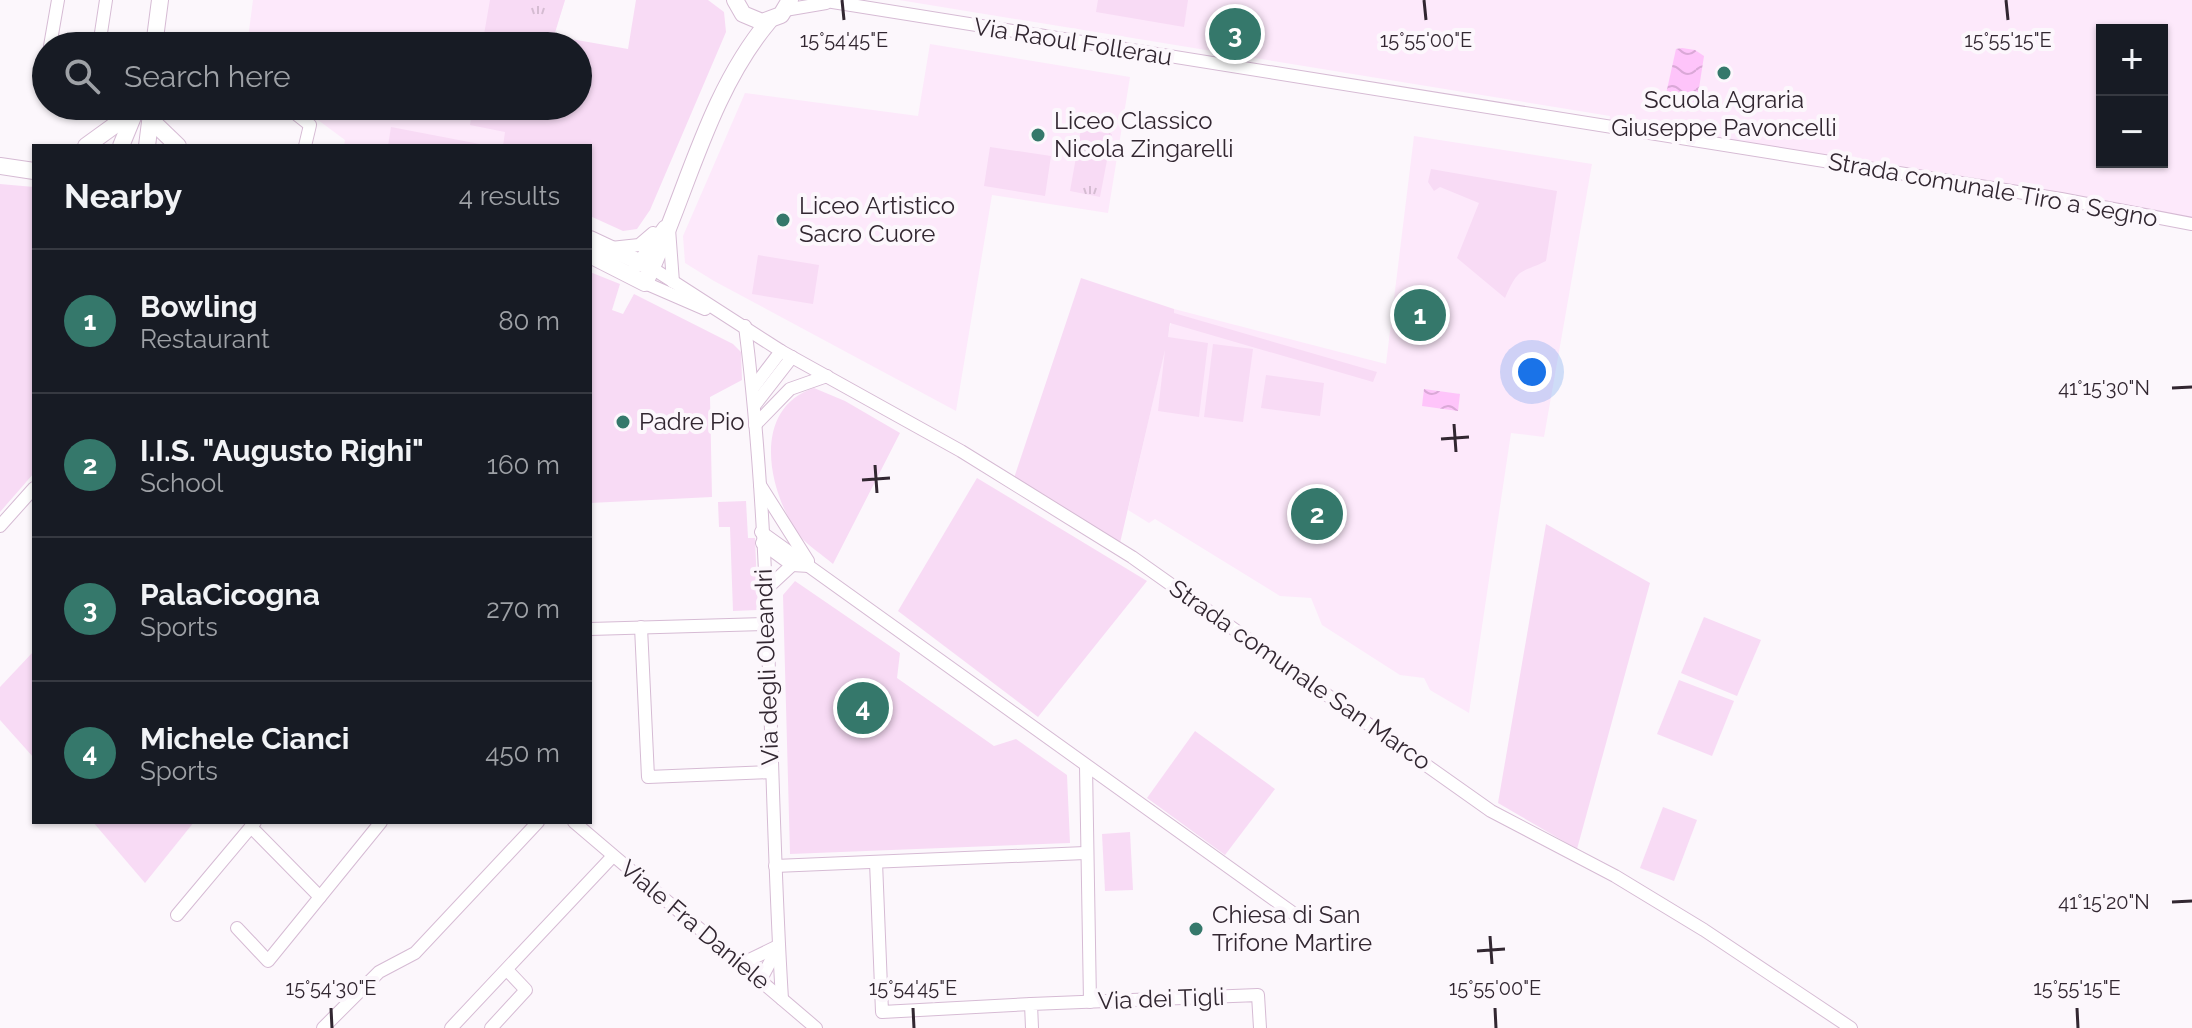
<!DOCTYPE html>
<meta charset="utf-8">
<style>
body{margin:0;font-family:Raleway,sans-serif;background:#20242c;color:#f1f3f6}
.controls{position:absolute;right:24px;top:24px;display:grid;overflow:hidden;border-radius:0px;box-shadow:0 2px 6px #0004}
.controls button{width:72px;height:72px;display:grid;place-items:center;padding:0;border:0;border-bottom:2px solid #363941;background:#171b24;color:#f1f3f6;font:40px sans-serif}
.you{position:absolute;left:1532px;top:372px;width:28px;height:28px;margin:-20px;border:6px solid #fff;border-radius:50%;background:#1a73e8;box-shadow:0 0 0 12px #1a73e833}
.badge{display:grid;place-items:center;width:52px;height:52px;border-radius:50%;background:#35786b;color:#fff;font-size:26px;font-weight:700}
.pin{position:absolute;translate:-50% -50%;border:4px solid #fff;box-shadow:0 2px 8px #0006}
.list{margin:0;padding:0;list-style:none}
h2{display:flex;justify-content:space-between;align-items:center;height:104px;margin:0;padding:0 32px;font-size:34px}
h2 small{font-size:26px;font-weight:400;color:#9ea1a6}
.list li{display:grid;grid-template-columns:52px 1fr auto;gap:24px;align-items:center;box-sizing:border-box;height:144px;padding:0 32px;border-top:2px solid #363941}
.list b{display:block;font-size:30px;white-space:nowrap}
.list p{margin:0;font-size:26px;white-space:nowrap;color:#9ea1a6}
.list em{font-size:26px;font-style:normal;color:#9ea1a6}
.icon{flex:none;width:44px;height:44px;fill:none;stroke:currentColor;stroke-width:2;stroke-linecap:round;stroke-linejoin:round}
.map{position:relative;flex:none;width:2192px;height:1028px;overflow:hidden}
.search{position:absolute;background:#171b24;box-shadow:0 2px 6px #0004;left:32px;top:32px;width:560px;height:88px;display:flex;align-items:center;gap:20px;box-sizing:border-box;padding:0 28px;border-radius:44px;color:#9ea1a6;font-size:30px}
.panel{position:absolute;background:#171b24;box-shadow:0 2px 6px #0004;left:32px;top:144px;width:560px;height:680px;border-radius:0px}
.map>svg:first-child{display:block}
.built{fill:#fde9fb;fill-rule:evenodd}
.green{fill:#f8dbf5}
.park{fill:url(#park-tufts)}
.water{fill:url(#water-waves)}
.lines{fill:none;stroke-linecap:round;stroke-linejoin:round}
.street-casing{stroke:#d6bbd4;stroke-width:14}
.secondary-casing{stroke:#d6bbd4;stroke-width:18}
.street{stroke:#fff;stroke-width:12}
.secondary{stroke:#fff;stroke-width:16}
.ticks{fill:none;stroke:#322731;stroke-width:3}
.poi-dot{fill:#35786b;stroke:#fcf7fc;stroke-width:3}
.labels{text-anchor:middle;stroke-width:8;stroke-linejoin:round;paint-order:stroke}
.street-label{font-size:24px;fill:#322731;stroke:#fcf7fc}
.poi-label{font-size:24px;fill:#322731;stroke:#fcf7fc;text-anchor:start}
.ticks-label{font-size:20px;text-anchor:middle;fill:#322731;stroke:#fcf7fc;stroke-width:8;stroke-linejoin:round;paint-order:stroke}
</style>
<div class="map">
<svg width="2192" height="1028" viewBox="0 0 2192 1028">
<defs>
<pattern id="park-tufts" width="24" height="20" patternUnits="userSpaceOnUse" patternTransform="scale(2)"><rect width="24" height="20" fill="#f8dbf5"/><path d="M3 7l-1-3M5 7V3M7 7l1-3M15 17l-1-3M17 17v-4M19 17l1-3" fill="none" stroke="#d5bcd2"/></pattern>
<pattern id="water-waves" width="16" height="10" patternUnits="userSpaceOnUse" patternTransform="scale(2)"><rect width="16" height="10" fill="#fec4fa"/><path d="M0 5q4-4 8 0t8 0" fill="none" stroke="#daa8d7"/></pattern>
</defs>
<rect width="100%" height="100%" fill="#fcf7fc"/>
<!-- built -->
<g class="built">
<path d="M253 0H565L550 46H247Z"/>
<path d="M899 0H2192V219L1609 124 1610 116ZM2102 30H2162V162H2102Z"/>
<path d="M930 44 1130 77 1108 213 992 195 956 411 714 281 685 263 683 236 745 93 918 116Z"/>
<path d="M299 106H530L517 146H344L345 140Z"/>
<path d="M1414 136 1592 164 1544 437 1511 433 1469 713 1430 690 1424 678 1400 675 1322 625 1311 598 1280 596 1155 519 1149 523 1128 510 1174 309 1386 364Z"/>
</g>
<!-- green -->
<g class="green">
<path d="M490 0H565L554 36 628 49 636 0H708L724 12 726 32 650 210 637 229 623 231 590 216V146H503L505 132 470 125 473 106H578V46H482Z"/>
<path d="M1098 0H1188L1184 27 1096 12Z"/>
<path d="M391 127 490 146H388Z"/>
<path d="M990 147 1051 156 1045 196 984 186Z"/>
<path d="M1431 169 1557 191 1546 261C1520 274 1519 266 1505 298L1457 258 1479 203 1440 187 1434 191 1428 182Z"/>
<path d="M0 184 34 187V473L0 512Z"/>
<path d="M758 255 819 265 813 304 752 294Z"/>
<path d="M590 272 620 284 612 310 623 314 634 294 733 344 741 352 742 380 710 397 712 497 590 503Z"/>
<path d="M1081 278 1174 309V313L1377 372 1373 382 1170 323 1168 337 1208 343 1199 417 1158 411 1165 350 1120 543 1014 478Z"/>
<path d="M1213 344 1253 349 1243 422 1204 417Z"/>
<path d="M1266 375 1324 383 1320 416 1261 408Z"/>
<path d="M814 388 845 401 900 433 833 564C823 555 809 547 800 536 768 493 750 409 814 388Z"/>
<path d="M977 478 1147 581 1038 717 898 611Z"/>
<path d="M746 501 748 538H755L758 610 733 611 730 527H719L718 502Z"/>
<path d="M1546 524 1650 583 1577 849 1498 803Z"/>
<path d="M795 581 900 653 897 678 994 746 1016 739 1067 775 1070 843 790 854 783 595Z"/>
<path d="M1704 617 1761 640 1737 696 1681 673Z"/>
<path d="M34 651V758L0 720V687Z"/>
<path d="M1679 680 1734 701 1712 756 1657 734Z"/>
<path d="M1195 731 1275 789 1225 855 1147 798Z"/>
<path d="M1663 807 1697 820 1674 881 1640 868Z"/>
<path d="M93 822H194L145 883Z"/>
<path d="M1130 832 1133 890 1105 891 1102 834Z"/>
</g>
<!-- park -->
<g class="park">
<path d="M499 0H550L547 21 497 13Z"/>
<path d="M1081 129 1112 134 1100 197 1070 191Z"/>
</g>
<!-- water -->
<g class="water">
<path d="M1682 48 1695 50 1704 56 1697 101 1693 106 1670 101 1666 94 1676 49Z"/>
<path d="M1424 389 1460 394 1458 411 1422 406Z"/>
</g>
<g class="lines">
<defs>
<g id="street">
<path d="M820 0 2061 199 2192 224"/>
<path d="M785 10 826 3"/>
<path d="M50 46 58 0"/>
<path d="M99 46 106 0"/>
<path d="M286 106 310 125 305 146"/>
<path d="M669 229 673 282"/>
<path d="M611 248 639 245 653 233"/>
<path d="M635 267 664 227"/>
<path d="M652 268 781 351 961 451 1132 557 1491 811 1615 876 1704 930 1851 1028"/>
<path d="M645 283 705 309"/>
<path d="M745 326C773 549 768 775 782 999"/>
<path d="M753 388 781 351"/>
<path d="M754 406 792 357"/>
<path d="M755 425 790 389 827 376"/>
<path d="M760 485 808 561"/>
<path d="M0 526 34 488"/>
<path d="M761 532 1297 916"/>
<path d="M762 543 792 565 809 566"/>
<path d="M764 591 792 565"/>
<path d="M641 627 648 777 772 772"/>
<path d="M590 629 766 624"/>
<path d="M1086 766 1090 1002"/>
<path d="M574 822 816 1028"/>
<path d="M251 827 320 897"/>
<path d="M876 862 882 1012 1031 1004"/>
<path d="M775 866 1085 853"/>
<path d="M177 915 255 822"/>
<path d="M237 928 268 961 381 822"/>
<path d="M741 964 778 946"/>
<path d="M760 981 777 949"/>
<path d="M323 1028 379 972 415 953 538 822"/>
<path d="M451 1028 613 856"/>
<path d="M491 1028 526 990 507 970"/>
<path d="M1032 1028 1031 1004 1258 995 1260 1028"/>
</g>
<g id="secondary">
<path d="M735 0 743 14 762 22 781 15 790 0"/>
<path d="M154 46 160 0"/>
<path d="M152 121 178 146"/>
<path d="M86 146 115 125 129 106"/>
<path d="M121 146 137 107"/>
<path d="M147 146 152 106"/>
<path d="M0 166 34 171"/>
<path d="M590 239 652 268"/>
<path d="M590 255 645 283C686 197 707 95 769 21"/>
</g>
</defs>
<!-- street casing -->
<use href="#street" class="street-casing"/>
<!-- secondary casing -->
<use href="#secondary" class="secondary-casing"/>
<!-- street -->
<use href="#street" class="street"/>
<!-- secondary -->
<use href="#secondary" class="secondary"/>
</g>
<!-- ticks -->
<path class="ticks" d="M842 0 844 20M1424 0 1426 20M2006 0 2008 20M2172 388 2192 387M1454 424 1456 452M1441 439 1469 437M875 465 877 493M862 480 890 478M2172 902 2192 901M1490 936 1492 964M1477 951 1505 949M331 1008 332 1028M913 1008 914 1028M1495 1008 1496 1028M2077 1008 2078 1028"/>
<!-- markers -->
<g class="poi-dot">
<circle cx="1724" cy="73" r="8"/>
<circle cx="1038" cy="135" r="8"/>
<circle cx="783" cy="220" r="8"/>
<circle cx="623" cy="422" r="8"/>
<circle cx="1196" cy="929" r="8"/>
</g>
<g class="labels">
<!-- street labels -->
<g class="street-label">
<text transform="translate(1073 42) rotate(9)" y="8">Via Raoul Follerau</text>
<text transform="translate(1993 190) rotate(10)" y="8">Strada comunale Tiro a Segno</text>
<text transform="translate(767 667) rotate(-92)" y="8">Via degli Oleandri</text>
<text transform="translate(1300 675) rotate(35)" y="8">Strada comunale San Marco</text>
<text transform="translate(695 925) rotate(40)" y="8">Viale Fra Daniele</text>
<text transform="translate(1161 999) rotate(-2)" y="8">Via dei Tigli</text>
</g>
<!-- poi labels -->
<g class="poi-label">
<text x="1724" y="108" text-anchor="middle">Scuola Agraria<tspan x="1724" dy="28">Giuseppe Pavoncelli</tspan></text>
<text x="1054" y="129">Liceo Classico<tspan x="1054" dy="28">Nicola Zingarelli</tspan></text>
<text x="799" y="214">Liceo Artistico<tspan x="799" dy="28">Sacro Cuore</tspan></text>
<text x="639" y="430">Padre Pio</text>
<text x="1212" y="923">Chiesa di San<tspan x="1212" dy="28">Trifone Martire</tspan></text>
</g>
</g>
<g class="ticks-label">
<text x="844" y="47">15°54'45"E</text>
<text x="1426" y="47">15°55'00"E</text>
<text x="2008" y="47">15°55'15"E</text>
<text x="2104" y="395">41°15'30"N</text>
<text x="2104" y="909">41°15'20"N</text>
<text x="331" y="995">15°54'30"E</text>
<text x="913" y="995">15°54'45"E</text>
<text x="1495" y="995">15°55'00"E</text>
<text x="2077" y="995">15°55'15"E</text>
</g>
</svg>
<div class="controls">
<button>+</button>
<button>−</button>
</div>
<div class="you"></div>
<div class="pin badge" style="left:1420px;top:315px">1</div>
<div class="pin badge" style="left:1317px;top:514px">2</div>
<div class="pin badge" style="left:1235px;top:34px">3</div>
<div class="pin badge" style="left:863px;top:708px">4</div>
<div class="search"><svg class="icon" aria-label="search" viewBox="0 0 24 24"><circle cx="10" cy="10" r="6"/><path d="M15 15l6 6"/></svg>Search here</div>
<section class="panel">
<h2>Nearby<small>4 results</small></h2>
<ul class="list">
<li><span class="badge">1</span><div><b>Bowling</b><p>Restaurant</p></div><em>80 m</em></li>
<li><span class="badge">2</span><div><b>I.I.S. &quot;Augusto Righi&quot;</b><p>School</p></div><em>160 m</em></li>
<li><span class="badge">3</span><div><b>PalaCicogna</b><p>Sports</p></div><em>270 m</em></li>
<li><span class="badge">4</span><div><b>Michele Cianci</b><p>Sports</p></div><em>450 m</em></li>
</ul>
</section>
</div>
